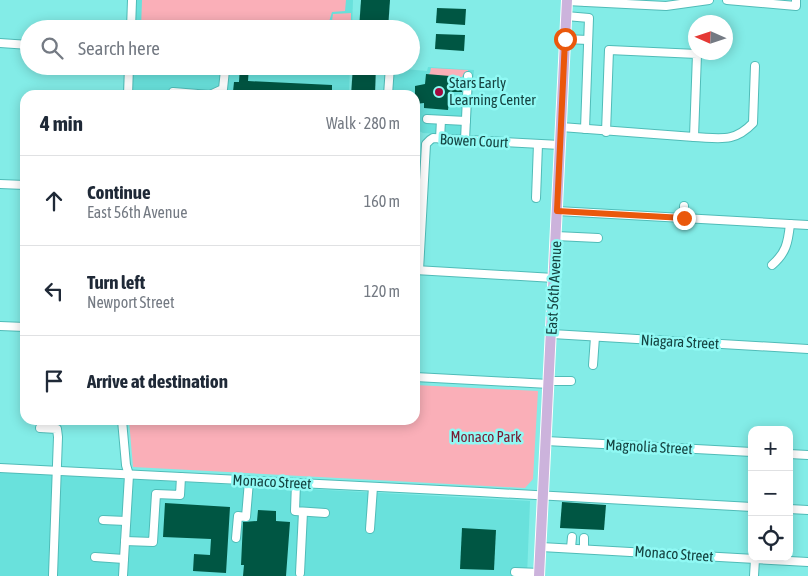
<!DOCTYPE html>
<meta charset="utf-8">
<style>
body{margin:0;font-family:"Asap Condensed",sans-serif;background:#f6f6f7;color:#1f2937}
.controls{position:absolute;right:15px;bottom:15px;display:grid;overflow:hidden;border-radius:10px;box-shadow:0 2px 12px #0003}
.controls button{width:45px;height:45px;display:grid;place-items:center;padding:0;border:0;border-bottom:1px solid #e0e1e3;background:#fff;color:#1f2937;font:25px sans-serif}
.compass{position:absolute;left:688px;top:15px;width:45px;height:45px;border-radius:50%;background:#fff;box-shadow:0 2px 12px #0003;rotate:273deg}
.stop{position:absolute;width:15px;height:15px;margin:-11px;border:4px solid #ea580c;border-radius:50%;background:#fff}
.stop.end{background:#ea580c;border-color:#fff;box-shadow:0 1px 5px #0008}
.list{margin:0;padding:0;list-style:none}
h2{display:flex;justify-content:space-between;align-items:center;height:65px;margin:0;padding:0 20px;font-size:21px}
h2 small{font-size:16px;font-weight:400;color:#747a83}
.list li{display:grid;grid-template-columns:32px 1fr auto;gap:15px;align-items:center;box-sizing:border-box;height:90px;padding:0 20px;border-top:1px solid #e0e1e3}
.list b{display:block;font-size:19px;white-space:nowrap}
.list p{margin:0;font-size:16px;white-space:nowrap;color:#747a83}
.list em{font-size:16px;font-style:normal;color:#747a83}
.icon{flex:none;width:28px;height:28px;fill:none;stroke:currentColor;stroke-width:2;stroke-linecap:round;stroke-linejoin:round}
.map{position:relative;flex:none;width:808px;height:576px;overflow:hidden}
.search{position:absolute;background:#fff;box-shadow:0 2px 12px #0003;left:20px;top:20px;width:400px;height:55px;display:flex;align-items:center;gap:12px;box-sizing:border-box;padding:0 18px;border-radius:28px;color:#747a83;font-size:19px}
.panel{position:absolute;background:#fff;box-shadow:0 2px 12px #0003;left:20px;top:90px;width:400px;height:335px;border-radius:15px}
.map>svg:first-child{display:block}
.built{fill:#69e1dc}
.green{fill:#faafb8}
.building{fill:#005643}
.lines{fill:none;stroke-linecap:round;stroke-linejoin:round}
.minor-casing{stroke:#50bcb8;stroke-width:10}
.major-casing{stroke:#fff;stroke-width:12}
.minor{stroke:#fff;stroke-width:8}
.major{stroke:#ccb3dc;stroke-width:10}
.route{stroke:#ea580c;stroke-width:6}
.poi-dot{fill:#a4093e;stroke:#90f9f4;stroke-width:2}
.labels{text-anchor:middle;stroke-width:5;stroke-linejoin:round;paint-order:stroke}
.poi-label{font-size:15px;fill:#154341;stroke:#90f9f4;text-anchor:start}
.street-label{font-size:15px;fill:#154341;stroke:#90f9f4}
.park-label{font-size:15px;fill:#781931;stroke:#90f9f4}
</style>
<div class="map">
<svg width="808" height="576" viewBox="0 0 808 576">
<rect width="100%" height="100%" fill="#83ece7"/>
<!-- built -->
<g class="built">
<path d="M133 0H353L352 29H132Z"/>
<path d="M130 66H350L349 95H129Z"/>
<path d="M428 67 474 70 470 136 423 133 415 129V95H392L393 68 427 71Z"/>
<path d="M0 472 530 501 527 576H0Z"/>
</g>
<!-- green -->
<g class="green">
<path d="M142 0H346L345 11 332 12 328 25 231 20 227 21 221 29H141Z"/>
<path d="M351 13V29H331L333 14Z"/>
<path d="M431 68 468 70V75H463L462 77 428 75 430 73Z"/>
<path d="M415 385 538 391 533 479 525 488 133 467 129 420H415Z"/>
</g>
<!-- building -->
<g class="building">
<path d="M361 0H390L388 29H359Z"/>
<path d="M437 8 466 9 465 25 436 23Z"/>
<path d="M436 34 465 35 464 51 435 49Z"/>
<path d="M240 66H249L248 81 332 85V95H235V92H233L234 82H239Z"/>
<path d="M353 66H376L375 95H351Z"/>
<path d="M426 74 450 76 449 85 462 86V92H452V101H449L448 110 424 108V103L415 104V86L425 84Z"/>
<path d="M562 502 606 505 604 530 560 528Z"/>
<path d="M165 503 230 507 226 573 193 571 194 554 210 555 211 539 163 537Z"/>
<path d="M258 510 276 511V521L290 522 286 576H243L244 565H241L243 522 257 521Z"/>
<path d="M462 528 496 530 494 570 460 569Z"/>
</g>
<g class="lines">
<defs>
<g id="minor">
<path d="M727 0 796 6V0"/>
<path d="M567 1 586 2V0"/>
<path d="M586 2 666 6 709 0"/>
<path d="M566 16 589 18 585 129"/>
<path d="M131 29 132 0"/>
<path d="M565 39 588 40"/>
<path d="M0 43 29 45"/>
<path d="M173 92 210 95 223 89 225 70 224 66"/>
<path d="M128 95 129 66"/>
<path d="M388 95 390 66"/>
<path d="M427 119 466 121"/>
<path d="M561 127 694 137 697 54 609 50 606 132"/>
<path d="M694 137C720 138 734 143 753 123L755 66"/>
<path d="M440 139 441 120"/>
<path d="M465 140 468 76"/>
<path d="M0 184 25 185"/>
<path d="M536 198 538 144"/>
<path d="M557 211 808 225"/>
<path d="M684 218V206"/>
<path d="M556 236 598 238"/>
<path d="M772 265C786 253 788 243 790 224"/>
<path d="M415 270 554 278"/>
<path d="M419 270 426 144 430 140 433 138 560 145"/>
<path d="M0 326 25 327"/>
<path d="M552 334 808 349"/>
<path d="M593 365 595 337"/>
<path d="M415 377 549 384"/>
<path d="M550 381H571"/>
<path d="M122 420 126 465 129 475 123 576"/>
<path d="M40 428 57 429 58 437 53 575"/>
<path d="M546 441 752 452"/>
<path d="M789 454 808 455"/>
<path d="M0 468 480 492 752 507"/>
<path d="M296 483 295 511 325 513"/>
<path d="M789 509 808 510"/>
<path d="M103 520 126 521"/>
<path d="M370 529 373 487"/>
<path d="M236 538 238 516 246 517 249 481"/>
<path d="M125 541 153 542 156 494 180 495 181 477"/>
<path d="M541 547 808 562"/>
<path d="M571 548 572 537"/>
<path d="M584 548V538"/>
<path d="M95 557 124 559"/>
<path d="M515 572 540 573"/>
<path d="M300 573 303 512"/>
<path d="M754 576 755 559"/>
</g>
<path id="major" d="M539 576 567 0"/>
</defs>
<!-- minor casing -->
<use href="#minor" class="minor-casing"/>
<!-- major casing -->
<use href="#major" class="major-casing"/>
<!-- minor -->
<use href="#minor" class="minor"/>
<!-- major -->
<use href="#major" class="major"/>
</g>
<g class="lines">
<!-- route -->
<path class="route" d="M565 39 557 211 684 218"/>
</g>
<!-- markers -->
<circle class="poi-dot" cx="439" cy="92" r="5"/>
<g class="labels">
<!-- poi labels -->
<g class="poi-label">
<text x="449" y="88">Stars Early<tspan x="449" dy="17">Learning Center</tspan></text>
</g>
<!-- street labels -->
<g class="street-label">
<text transform="translate(474 141) rotate(3)" y="5">Bowen Court</text>
<text transform="translate(554 288) rotate(-87)" y="5">East 56th Avenue</text>
<text transform="translate(680 342) rotate(3)" y="5">Niagara Street</text>
<text transform="translate(649 447) rotate(3)" y="5">Magnolia Street</text>
<text transform="translate(272 482) rotate(3)" y="5">Monaco Street</text>
<text transform="translate(674 554) rotate(4)" y="5">Monaco Street</text>
</g>
<!-- park labels -->
<g class="park-label">
<text x="486" y="442">Monaco Park</text>
</g>
</g>
</svg>
<div class="controls">
<button>+</button>
<button>−</button>
<button><svg class="icon" aria-label="locate" viewBox="0 0 24 24"><circle cx="12" cy="12" r="6"/><path d="M12 2v4M12 18v4M2 12h4M18 12h4"/></svg></button>
</div>
<svg class="compass" viewBox="-18 -18 36 36"><path d="M0-13l5 13h-10z" fill="#e53935"/><path d="M0 13l5-13h-10z" fill="#747a83"/></svg>
<div class="stop" style="left:565px;top:39px"></div>
<div class="stop end" style="left:684px;top:218px"></div>
<div class="search"><svg class="icon" aria-label="search" viewBox="0 0 24 24"><circle cx="10" cy="10" r="6"/><path d="M15 15l6 6"/></svg>Search here</div>
<section class="panel">
<h2>4 min<small>Walk · 280 m</small></h2>
<ul class="list">
<li><svg class="icon" aria-label="ahead" viewBox="0 0 24 24"><path d="M12 20V5M6 11l6-6 6 6"/></svg><div><b>Continue</b><p>East 56th Avenue</p></div><em>160 m</em></li>
<li><svg class="icon" aria-label="left" viewBox="0 0 24 24"><path d="M17 20v-9H6M10 6l-5 5 5 5"/></svg><div><b>Turn left</b><p>Newport Street</p></div><em>120 m</em></li>
<li><svg class="icon" aria-label="arrive" viewBox="0 0 24 24"><path d="M6 21V4h12l-3 4 3 4H6"/></svg><div><b>Arrive at destination</b></div></li>
</ul>
</section>
</div>
